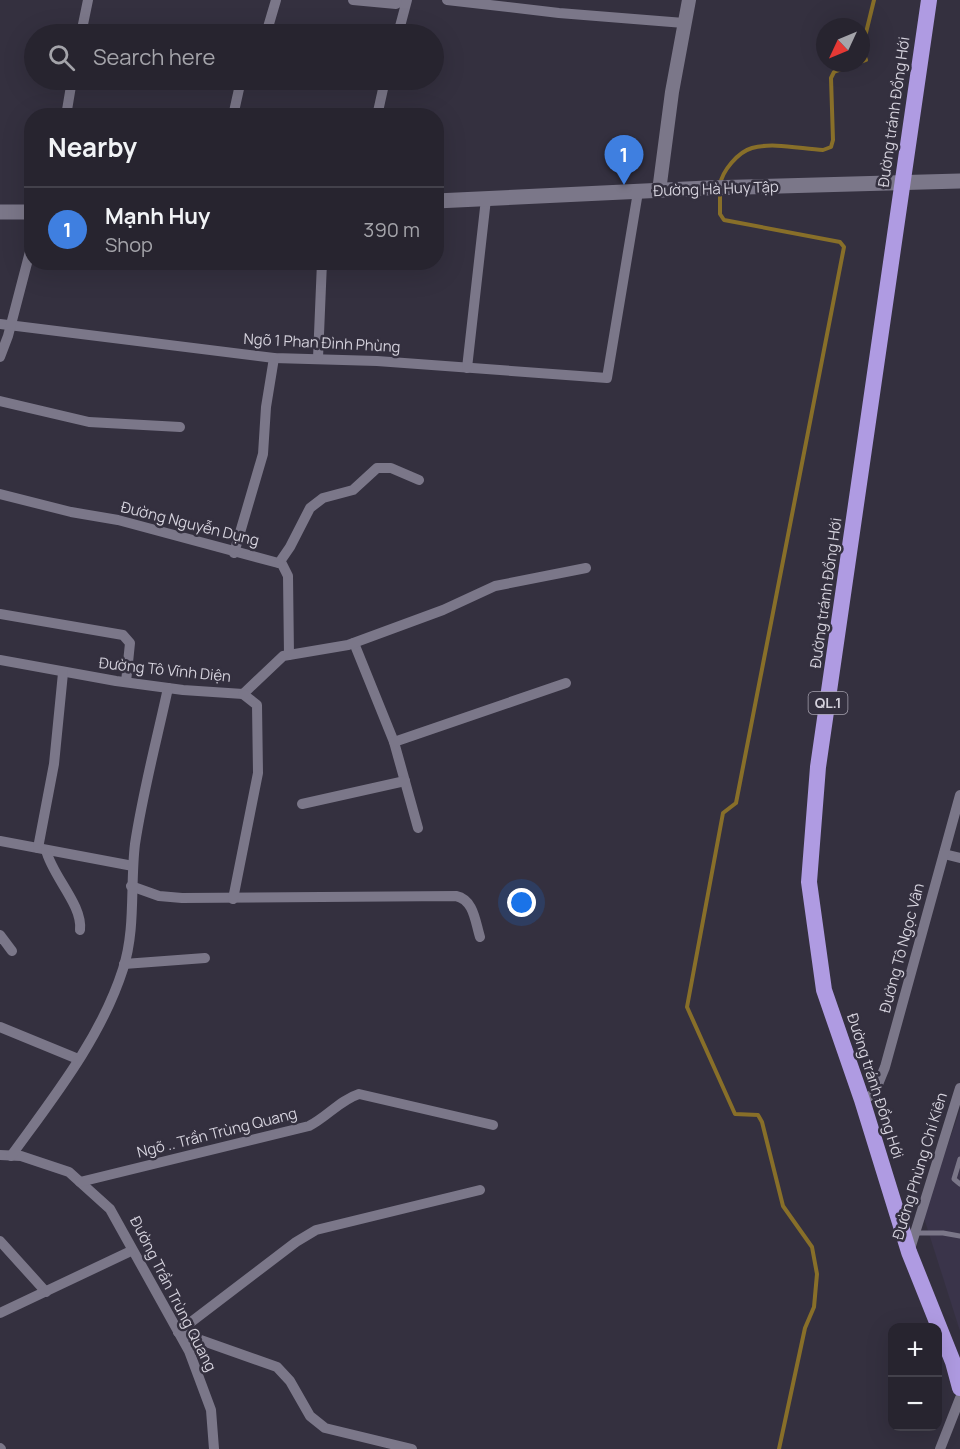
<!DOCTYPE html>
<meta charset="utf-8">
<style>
body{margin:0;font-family:Manrope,sans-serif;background:#33303b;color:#f1f3f6}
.controls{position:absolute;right:18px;bottom:18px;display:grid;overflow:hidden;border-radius:12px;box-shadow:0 6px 24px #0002}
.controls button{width:54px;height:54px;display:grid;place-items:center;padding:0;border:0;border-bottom:2px solid #43414b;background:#27242f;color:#f1f3f6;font:30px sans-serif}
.compass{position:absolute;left:816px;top:18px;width:54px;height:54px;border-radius:50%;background:#27242f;box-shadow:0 6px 24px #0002;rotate:226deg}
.you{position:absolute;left:522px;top:903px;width:21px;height:21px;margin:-15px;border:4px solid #fff;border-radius:50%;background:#1a73e8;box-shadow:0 0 0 9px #1a73e833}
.badge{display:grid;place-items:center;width:39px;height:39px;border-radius:50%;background:#8c9099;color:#fff;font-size:20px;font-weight:700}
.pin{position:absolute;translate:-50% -50px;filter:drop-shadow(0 2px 3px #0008)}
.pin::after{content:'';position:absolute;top:32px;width:21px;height:18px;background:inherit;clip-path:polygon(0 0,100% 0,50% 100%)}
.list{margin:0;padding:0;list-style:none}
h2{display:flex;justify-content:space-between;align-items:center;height:78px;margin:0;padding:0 24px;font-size:26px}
h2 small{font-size:20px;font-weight:400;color:#a4a4aa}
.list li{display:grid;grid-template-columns:39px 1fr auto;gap:18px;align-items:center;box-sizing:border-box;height:84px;padding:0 24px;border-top:2px solid #43414b}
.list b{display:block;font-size:22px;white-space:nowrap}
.list p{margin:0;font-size:20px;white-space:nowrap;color:#a4a4aa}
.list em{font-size:20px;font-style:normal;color:#a4a4aa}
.icon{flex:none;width:33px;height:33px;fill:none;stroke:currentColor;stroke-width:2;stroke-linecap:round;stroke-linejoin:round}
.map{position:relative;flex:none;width:960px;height:1449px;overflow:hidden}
.search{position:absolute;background:#27242f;box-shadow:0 6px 24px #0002;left:24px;top:24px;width:420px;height:66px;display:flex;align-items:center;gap:15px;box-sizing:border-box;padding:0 21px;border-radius:33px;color:#a4a4aa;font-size:22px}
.panel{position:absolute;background:#27242f;box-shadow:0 6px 24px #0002;left:24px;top:108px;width:420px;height:162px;border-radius:24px}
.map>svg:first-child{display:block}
.built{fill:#3a344a}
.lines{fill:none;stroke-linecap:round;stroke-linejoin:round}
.stream{stroke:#886f29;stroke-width:4}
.service{stroke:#7b7789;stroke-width:5}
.minor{stroke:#7b7789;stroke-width:10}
.tertiary{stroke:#7b7789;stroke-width:14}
.secondary{stroke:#7b7789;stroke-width:15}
.trunk{stroke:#af9be2;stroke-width:16}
.labels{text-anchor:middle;stroke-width:5;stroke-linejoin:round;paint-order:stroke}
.shield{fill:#34303f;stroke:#a5a1ae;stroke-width:1.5}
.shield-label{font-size:14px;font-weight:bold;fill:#d5d2dd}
.street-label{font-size:15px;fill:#d5d2dd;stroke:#34303f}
</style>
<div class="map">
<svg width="960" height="1449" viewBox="0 0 960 1449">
<rect width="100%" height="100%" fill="#34303f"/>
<!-- built -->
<path class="built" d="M960 1110V1331L923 1215Z"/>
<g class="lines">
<!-- stream -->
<g class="stream">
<path d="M720 185C722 171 738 152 752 148 773 142 802 149 823 150L831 147 833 140 831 78 834 72 866 60 862 49 874 0"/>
<path d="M720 192V214L724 220 840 242 844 247 736 803 723 813 687 1007 735 1114 758 1115 762 1122 783 1206 812 1247 817 1274 814 1307 805 1328 779 1449"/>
</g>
<!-- service -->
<g class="service">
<path d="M960 1159 954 1179 960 1184"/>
<path d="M915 1233H943L960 1236"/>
</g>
<!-- minor -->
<g class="minor">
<path d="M353 0 396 4 403 0"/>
<path d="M447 0 559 13 684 23"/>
<path d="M81 34 88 0"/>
<path d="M266 34 276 0"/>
<path d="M398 34 407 0"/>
<path d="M66 116 72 80"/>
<path d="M233 116 241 80"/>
<path d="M377 116 385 80"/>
<path d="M0 324 274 358 377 361 607 378 638 192"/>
<path d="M0 357 8 336 32 244"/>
<path d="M318 358 322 262"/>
<path d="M467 368 486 199"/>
<path d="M0 401 89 422 180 427"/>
<path d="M0 494 71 512 118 520 282 564 288 576 289 655"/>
<path d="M234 553 263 454 266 407 274 358"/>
<path d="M279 563 290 547 310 508 323 498 353 490 377 468H391L419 480"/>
<path d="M0 614 123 635 130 643 126 682"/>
<path d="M354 643 394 742 418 828"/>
<path d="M0 660 116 681 183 690 243 694 283 656 348 645 443 610 495 586 586 568"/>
<path d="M394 742 566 683"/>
<path d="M302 804 405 781"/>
<path d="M0 841 133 866"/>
<path d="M38 848 54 764 63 673"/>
<path d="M46 850C52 876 83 905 80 930"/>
<path d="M944 854 960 858"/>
<path d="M131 886 159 896 182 898 456 896C474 900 475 921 480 937"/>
<path d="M233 899 258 773 257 705 243 694"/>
<path d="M0 935 12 951"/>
<path d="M124 964 205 958"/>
<path d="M0 1027 78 1059"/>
<path d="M862 1100 874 1094 885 1067 960 795"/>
<path d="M0 1155 21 1156 69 1172 110 1209 189 1351 211 1410 214 1449"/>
<path d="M11 1156C53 1098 101 1038 123 969 136 929 130 885 135 844 143 791 157 739 168 688"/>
<path d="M80 1182 309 1126C327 1117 340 1100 359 1094L493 1125"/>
<path d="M0 1241 46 1292"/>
<path d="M910 1249 960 1088"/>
<path d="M0 1313 131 1251"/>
<path d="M178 1332 296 1242 316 1230 480 1190"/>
<path d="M178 1332 277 1367 290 1381 310 1416 325 1428 412 1449"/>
<path d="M0 1448 1 1449"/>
<path d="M940 1449 960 1398"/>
</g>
<!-- tertiary -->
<path class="tertiary" d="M659 191 672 92 689 0"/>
<!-- secondary -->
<g class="secondary">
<path d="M436 201 707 188 960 181"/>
<path d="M0 212H32"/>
</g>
<!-- trunk -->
<path class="trunk" d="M929 0 818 767 809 882 824 990 862 1100 909 1252 953 1362 960 1388"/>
</g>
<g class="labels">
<!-- shield labels -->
<rect class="shield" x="808.5" y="692" width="39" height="22" rx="4.5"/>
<g class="shield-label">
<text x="828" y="708">QL.1</text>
</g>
<!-- street labels -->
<g class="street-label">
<text transform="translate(894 112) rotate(-82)" y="5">Đường tránh Đồng Hới</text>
<text transform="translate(716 189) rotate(-2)" y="5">Đường Hà Huy Tập</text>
<text transform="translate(322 343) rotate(3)" y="5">Ngõ 1 Phan Đình Phùng</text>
<text transform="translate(190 524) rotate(14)" y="5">Đường Nguyễn Dụng</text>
<text transform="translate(826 593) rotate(-82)" y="5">Đường tránh Đồng Hới</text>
<text transform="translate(165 670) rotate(6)" y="5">Đường Tô Vĩnh Diện</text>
<text transform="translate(902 948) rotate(-75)" y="5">Đường Tô Ngọc Vân</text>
<text transform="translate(875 1086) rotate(72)" y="5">Đường tránh Đồng Hới</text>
<text transform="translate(217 1133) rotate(-14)" y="5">Ngõ .. Trần Trùng Quang</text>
<text transform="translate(920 1166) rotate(-73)" y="5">Đường Phùng Chí Kiên</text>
<text transform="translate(173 1294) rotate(63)" y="5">Đường Trần Trùng Quang</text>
</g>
</g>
</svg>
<div class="controls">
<button>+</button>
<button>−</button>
</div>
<svg class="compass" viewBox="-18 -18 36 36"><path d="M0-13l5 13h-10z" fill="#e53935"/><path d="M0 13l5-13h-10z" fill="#a4a4aa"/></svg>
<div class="you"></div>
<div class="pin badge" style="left:624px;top:185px;background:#3f7fe0">1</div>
<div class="search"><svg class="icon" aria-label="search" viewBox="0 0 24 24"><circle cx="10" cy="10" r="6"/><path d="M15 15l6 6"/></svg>Search here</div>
<section class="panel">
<h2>Nearby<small></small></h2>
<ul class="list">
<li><span class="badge" style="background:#3f7fe0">1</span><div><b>Mạnh Huy</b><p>Shop</p></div><em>390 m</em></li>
</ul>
</section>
</div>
